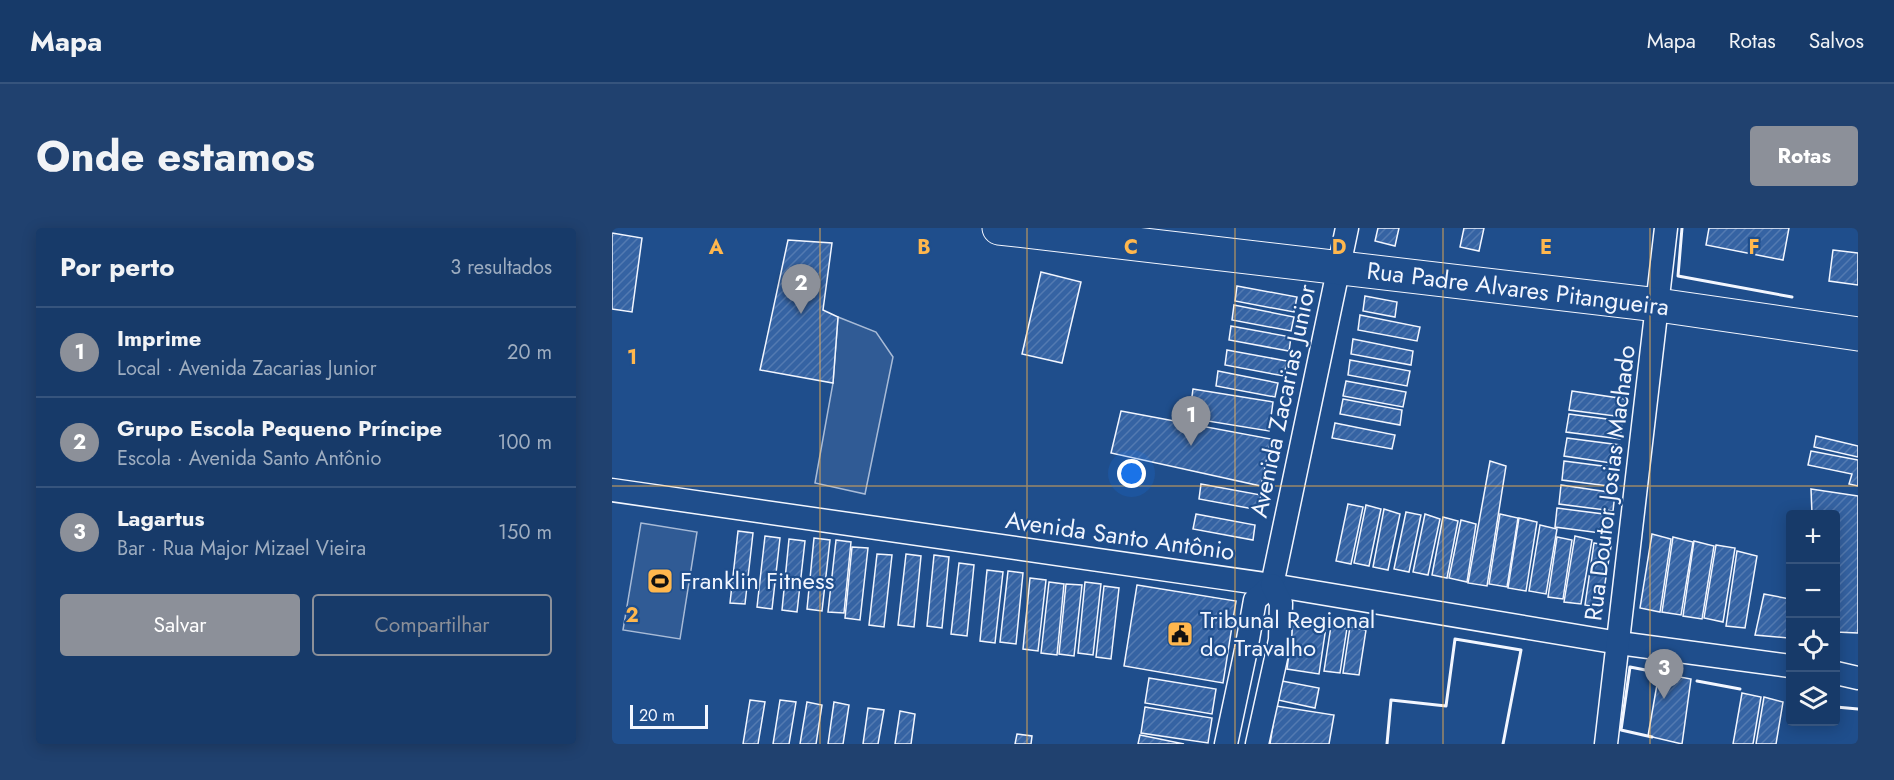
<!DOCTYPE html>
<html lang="pt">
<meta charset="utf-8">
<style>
body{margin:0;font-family:Jost,sans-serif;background:#20416f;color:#f1f3f6}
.controls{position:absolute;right:18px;bottom:18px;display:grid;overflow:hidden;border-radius:6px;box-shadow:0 3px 15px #0003}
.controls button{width:54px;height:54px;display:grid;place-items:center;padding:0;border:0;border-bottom:2px solid #36547d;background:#173a69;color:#f1f3f6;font:30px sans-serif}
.scale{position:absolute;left:18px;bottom:15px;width:78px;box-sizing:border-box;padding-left:6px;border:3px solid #f2f6ff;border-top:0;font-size:16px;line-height:21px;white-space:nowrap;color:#f2f6ff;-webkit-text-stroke:4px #1f4e8c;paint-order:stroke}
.you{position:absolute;left:520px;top:246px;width:21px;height:21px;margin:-15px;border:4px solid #fff;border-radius:50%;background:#1a73e8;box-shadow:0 0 0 9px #1a73e833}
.badge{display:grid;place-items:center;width:39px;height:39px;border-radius:50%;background:#8c9099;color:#fff;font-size:20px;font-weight:700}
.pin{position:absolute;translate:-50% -50px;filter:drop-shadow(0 2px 3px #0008)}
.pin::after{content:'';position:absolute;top:32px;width:21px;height:18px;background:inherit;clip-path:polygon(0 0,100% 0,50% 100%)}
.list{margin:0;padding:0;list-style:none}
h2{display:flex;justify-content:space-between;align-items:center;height:78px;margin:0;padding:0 24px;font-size:26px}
h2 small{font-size:20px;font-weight:400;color:#9eadc0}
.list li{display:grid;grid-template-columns:39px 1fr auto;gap:18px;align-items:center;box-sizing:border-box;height:90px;padding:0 24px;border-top:2px solid #36547d}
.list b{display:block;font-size:22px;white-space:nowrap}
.list p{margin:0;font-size:20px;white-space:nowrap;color:#9eadc0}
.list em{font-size:20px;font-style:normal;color:#9eadc0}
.actions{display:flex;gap:12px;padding:18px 24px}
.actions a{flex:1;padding:14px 0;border:2px solid #8c9099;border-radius:6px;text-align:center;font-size:21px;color:#8c9099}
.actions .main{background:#8c9099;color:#fff}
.icon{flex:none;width:33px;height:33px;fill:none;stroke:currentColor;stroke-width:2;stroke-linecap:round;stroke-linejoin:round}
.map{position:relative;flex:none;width:1246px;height:516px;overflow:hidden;border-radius:6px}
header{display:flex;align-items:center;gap:36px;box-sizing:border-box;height:84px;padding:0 30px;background:#173a69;border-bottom:2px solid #36547d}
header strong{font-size:28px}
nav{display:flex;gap:33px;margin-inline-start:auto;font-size:21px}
.intro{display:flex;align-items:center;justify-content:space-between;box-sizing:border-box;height:144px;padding:0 36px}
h1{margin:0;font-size:42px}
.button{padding:15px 27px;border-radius:6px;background:#8c9099;color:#fff;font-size:21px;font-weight:700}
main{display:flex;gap:36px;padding:0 36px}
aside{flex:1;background:#173a69;border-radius:6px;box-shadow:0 3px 15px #0003}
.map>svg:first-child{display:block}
.built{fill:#305b95;stroke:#a8bbd7;stroke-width:1.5}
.building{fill:url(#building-hatch);stroke:#f2f6ff;stroke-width:1.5}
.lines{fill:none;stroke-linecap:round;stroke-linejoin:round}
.street-casing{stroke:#f2f6ff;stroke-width:25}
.secondary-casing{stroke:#f2f6ff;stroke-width:35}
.street{stroke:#1f4e8c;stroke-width:22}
.secondary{stroke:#1f4e8c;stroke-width:33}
.wall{stroke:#f2f6ff;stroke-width:3}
.grid{fill:none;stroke:#ffb74d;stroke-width:1.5;stroke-opacity:0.55}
.labels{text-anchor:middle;stroke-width:4.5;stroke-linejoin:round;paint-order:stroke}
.street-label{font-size:24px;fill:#f2f6ff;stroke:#1f4e8c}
.poi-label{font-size:24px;fill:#f2f6ff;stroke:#1f4e8c;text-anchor:start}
.grid-label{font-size:20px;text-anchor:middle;font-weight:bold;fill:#ffb74d;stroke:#1f4e8c;stroke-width:4.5;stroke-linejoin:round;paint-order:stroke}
</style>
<header>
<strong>Mapa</strong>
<nav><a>Mapa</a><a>Rotas</a><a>Salvos</a></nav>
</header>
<div class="intro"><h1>Onde estamos</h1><a class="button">Rotas</a></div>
<main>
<aside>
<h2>Por perto<small>3 resultados</small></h2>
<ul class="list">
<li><span class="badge">1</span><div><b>Imprime</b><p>Local · Avenida Zacarias Junior</p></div><em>20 m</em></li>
<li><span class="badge">2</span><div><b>Grupo Escola Pequeno Príncipe</b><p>Escola · Avenida Santo Antônio</p></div><em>100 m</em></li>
<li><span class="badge">3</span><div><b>Lagartus</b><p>Bar · Rua Major Mizael Vieira</p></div><em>150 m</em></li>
</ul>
<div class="actions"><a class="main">Salvar</a><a>Compartilhar</a></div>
</aside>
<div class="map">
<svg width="1246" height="516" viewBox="0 0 1246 516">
<defs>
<pattern id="building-hatch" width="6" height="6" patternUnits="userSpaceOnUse" patternTransform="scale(1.5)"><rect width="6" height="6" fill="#3563a3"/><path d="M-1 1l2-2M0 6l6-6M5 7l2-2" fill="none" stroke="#537ab1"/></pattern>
</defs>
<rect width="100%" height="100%" fill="#1f4e8c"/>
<!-- built -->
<g class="built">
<path d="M226 89 264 104 281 129 253 266 203 255 221 155Z"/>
<path d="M29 295 85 304 68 411 11 402Z"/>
</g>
<!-- building -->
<g class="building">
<path d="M766 0H787L783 18 763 13Z"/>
<path d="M852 0H872L867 23 848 19Z"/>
<path d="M1097 0H1177L1171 32 1094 17Z"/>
<path d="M0 5 30 10 20 84 0 81Z"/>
<path d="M176 12 220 15 211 82 226 89 221 155 148 142Z"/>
<path d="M1221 22 1246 25V57L1217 53Z"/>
<path d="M429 44 469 54 450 135 410 126Z"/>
<path d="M625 58 685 69 682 84 623 73Z"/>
<path d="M753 68 785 74 783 89 751 83Z"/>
<path d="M622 77 682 89 679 103 620 92Z"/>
<path d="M748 87 808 99 805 113 746 102Z"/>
<path d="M619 98 679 109 677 123 617 112Z"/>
<path d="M741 111 801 123 799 137 739 126Z"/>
<path d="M615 122 675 133 672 148 613 137Z"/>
<path d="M738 132 798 143 795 158 736 147Z"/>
<path d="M606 143 666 155 663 169 604 158Z"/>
<path d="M734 153 794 164 791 179 731 168Z"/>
<path d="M581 161 661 174 657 203 577 190Z"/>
<path d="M960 163 1013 171 1011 189 957 182Z"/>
<path d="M731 171 790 182 788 197 728 186Z"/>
<path d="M509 183 659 211 649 258 499 225Z"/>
<path d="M957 186 1010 193 1008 211 954 204Z"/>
<path d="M723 195 783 207 780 221 720 210Z"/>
<path d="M1204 208 1246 218V229L1202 219Z"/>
<path d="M955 210 1008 217 1006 236 952 228Z"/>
<path d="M1199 223 1246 232V258L1237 256 1240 246 1196 237Z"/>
<path d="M878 233 894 238 875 358 856 355Z"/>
<path d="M952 233 1006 240 1004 259 950 252Z"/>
<path d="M589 256 649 267 647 282 587 271Z"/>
<path d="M949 257 1003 265 1001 283 947 276Z"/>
<path d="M1199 261 1246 268V405L1224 404V286H1200Z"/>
<path d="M736 276 751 279 739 336 724 333Z"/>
<path d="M754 277 769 281 757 338 742 335Z"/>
<path d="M945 280 999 287 996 306 943 299Z"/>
<path d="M772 281 788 286 776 342 761 339Z"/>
<path d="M794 284 809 287 797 344 782 341Z"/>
<path d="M584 286 643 297 641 312 581 301Z"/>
<path d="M813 286 828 291 816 347 801 344Z"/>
<path d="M888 286 906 290 895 359 877 356Z"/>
<path d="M831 289 846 293 835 350 820 347Z"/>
<path d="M907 290 925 294 914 363 896 360Z"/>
<path d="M849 292 864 296 855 354 837 350Z"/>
<path d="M928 297 945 301 934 366 917 363Z"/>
<path d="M126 303 141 305 133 376 118 375Z"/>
<path d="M1040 306 1059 311 1048 384 1028 380Z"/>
<path d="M153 308 168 310 160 381 145 379Z"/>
<path d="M963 308 980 312 969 376 952 374Z"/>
<path d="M945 309 960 312 951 371 936 369Z"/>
<path d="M1061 309 1081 314 1069 387 1050 384Z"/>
<path d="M202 310 218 312 210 383 195 381Z"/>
<path d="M177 311 193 313 185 384 170 382Z"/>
<path d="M224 312 239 314 232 385 216 384Z"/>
<path d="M1082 313 1102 318 1090 391 1071 388Z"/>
<path d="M982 315 999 318 989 380 973 377Z"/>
<path d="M1104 317 1123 320 1111 394 1092 390Z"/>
<path d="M240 319 256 320 248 392 233 390Z"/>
<path d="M1125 323 1145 328 1133 400 1114 398Z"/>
<path d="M265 326 280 327 272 399 257 397Z"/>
<path d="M294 326 309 328 302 399 286 397Z"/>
<path d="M322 327 337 329 330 400 315 398Z"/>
<path d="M347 335 362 337 355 408 339 406Z"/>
<path d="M375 342 391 344 383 415 368 413Z"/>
<path d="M396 343 411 345 404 416 388 414Z"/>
<path d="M418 350 434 352 426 423 411 421Z"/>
<path d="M437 354 452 356 445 427 429 425Z"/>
<path d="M473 354 489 356 481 427 466 425Z"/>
<path d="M454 356 470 357 462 428 447 426Z"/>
<path d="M525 357 624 373 611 455 512 438Z"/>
<path d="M492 358 507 360 499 431 484 429Z"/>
<path d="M1152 366 1178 371 1176 410 1143 407Z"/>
<path d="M681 394 714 399 707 446 675 441Z"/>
<path d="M719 398 735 400 728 445 712 443Z"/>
<path d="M738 399 754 402 747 447 731 445Z"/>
<path d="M1047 445 1079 451 1070 516 1036 508Z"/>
<path d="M537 450 604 461 600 486 533 475Z"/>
<path d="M670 453 707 460 703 480 666 472Z"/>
<path d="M1130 465 1149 469 1141 516H1121Z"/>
<path d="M1152 469 1171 474 1164 516H1144Z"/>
<path d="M138 472 153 474 146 516H131Z"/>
<path d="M168 472 184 474 177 516H161Z"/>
<path d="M195 474 210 477 204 516H188Z"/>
<path d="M222 474 237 477 231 516H216Z"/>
<path d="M664 478 722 487 717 516H658Z"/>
<path d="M533 479 600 490 596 515 529 505Z"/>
<path d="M256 480 272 482 266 516H251Z"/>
<path d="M288 483 303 486 299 516H283Z"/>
<path d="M405 506 420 508 419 516H403Z"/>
<path d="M528 507 572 516H526Z"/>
</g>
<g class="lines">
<defs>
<g id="street">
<path d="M0 262 660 357 1007 415 1178 438"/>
<path d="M1224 445 1246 450"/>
<path d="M614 516 634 422 643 372 660 357 735 0"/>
<path d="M645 516 668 412 669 375 660 357"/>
<path d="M994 516 1054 0"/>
</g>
<path id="secondary" d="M387 0 1046 77 1246 106"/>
</defs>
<!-- street casing -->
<use href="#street" class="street-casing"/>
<!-- secondary casing -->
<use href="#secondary" class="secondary-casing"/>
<!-- street -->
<use href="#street" class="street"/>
<!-- secondary -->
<use href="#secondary" class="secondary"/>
<!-- wall -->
<g class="wall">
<path d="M1070 0 1066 48 1180 69"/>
<path d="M1085 453 1128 461"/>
<path d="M1224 479 1246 481"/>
<path d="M1040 509 1009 502 1018 439 1049 445"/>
<path d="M775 516 779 472 834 478 843 411 909 422 891 516"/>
</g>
</g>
<!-- grid -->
<path class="grid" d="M208 0V516M415 0V516M623 0V516M831 0V516M1038 0V516M0 258H1246"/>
<!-- icons -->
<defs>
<symbol id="stadium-square" viewBox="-11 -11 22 22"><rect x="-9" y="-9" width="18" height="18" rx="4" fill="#ffb74d" stroke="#1f4e8c"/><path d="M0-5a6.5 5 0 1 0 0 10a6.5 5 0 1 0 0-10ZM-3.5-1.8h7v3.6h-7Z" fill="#111"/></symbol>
<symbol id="civic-square" viewBox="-11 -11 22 22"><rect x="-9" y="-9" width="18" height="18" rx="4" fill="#ffb74d" stroke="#1f4e8c"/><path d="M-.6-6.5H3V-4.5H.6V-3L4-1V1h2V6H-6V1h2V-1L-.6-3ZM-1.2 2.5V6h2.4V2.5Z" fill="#111"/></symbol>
</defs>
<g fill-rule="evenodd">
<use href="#stadium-square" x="33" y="338" width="30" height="30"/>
<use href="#civic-square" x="553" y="391" width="30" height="30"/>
</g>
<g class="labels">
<!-- street labels -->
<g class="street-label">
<text transform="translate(906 61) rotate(7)" y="8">Rua Padre Alvares Pitangueira</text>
<text transform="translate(671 173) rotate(-78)" y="8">Avenida Zacarias Junior</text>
<text transform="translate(998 255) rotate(-83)" y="8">Rua Doutor Josias Machado</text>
<text transform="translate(508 308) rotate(8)" y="8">Avenida Santo Antônio</text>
</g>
<!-- poi labels -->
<g class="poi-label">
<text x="68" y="361">Franklin Fitness</text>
<text x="588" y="400">Tribunal Regional<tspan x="588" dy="28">do Travalho</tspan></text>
</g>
</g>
<g class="grid-label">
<text x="104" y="26">A</text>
<text x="312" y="26">B</text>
<text x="519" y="26">C</text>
<text x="727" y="26">D</text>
<text x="934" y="26">E</text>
<text x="1142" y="26">F</text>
<text x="20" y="136">1</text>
<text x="20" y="394">2</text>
</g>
</svg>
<div class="controls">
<button>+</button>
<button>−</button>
<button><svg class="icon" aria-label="locate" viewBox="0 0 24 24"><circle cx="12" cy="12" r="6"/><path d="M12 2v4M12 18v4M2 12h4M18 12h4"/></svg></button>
<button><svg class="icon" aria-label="layers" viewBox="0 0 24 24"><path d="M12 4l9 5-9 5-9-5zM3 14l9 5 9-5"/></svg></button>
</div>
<div class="scale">20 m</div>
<div class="you"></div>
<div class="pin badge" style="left:579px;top:218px">1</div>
<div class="pin badge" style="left:189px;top:86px">2</div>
<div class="pin badge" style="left:1052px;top:471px">3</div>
</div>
</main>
